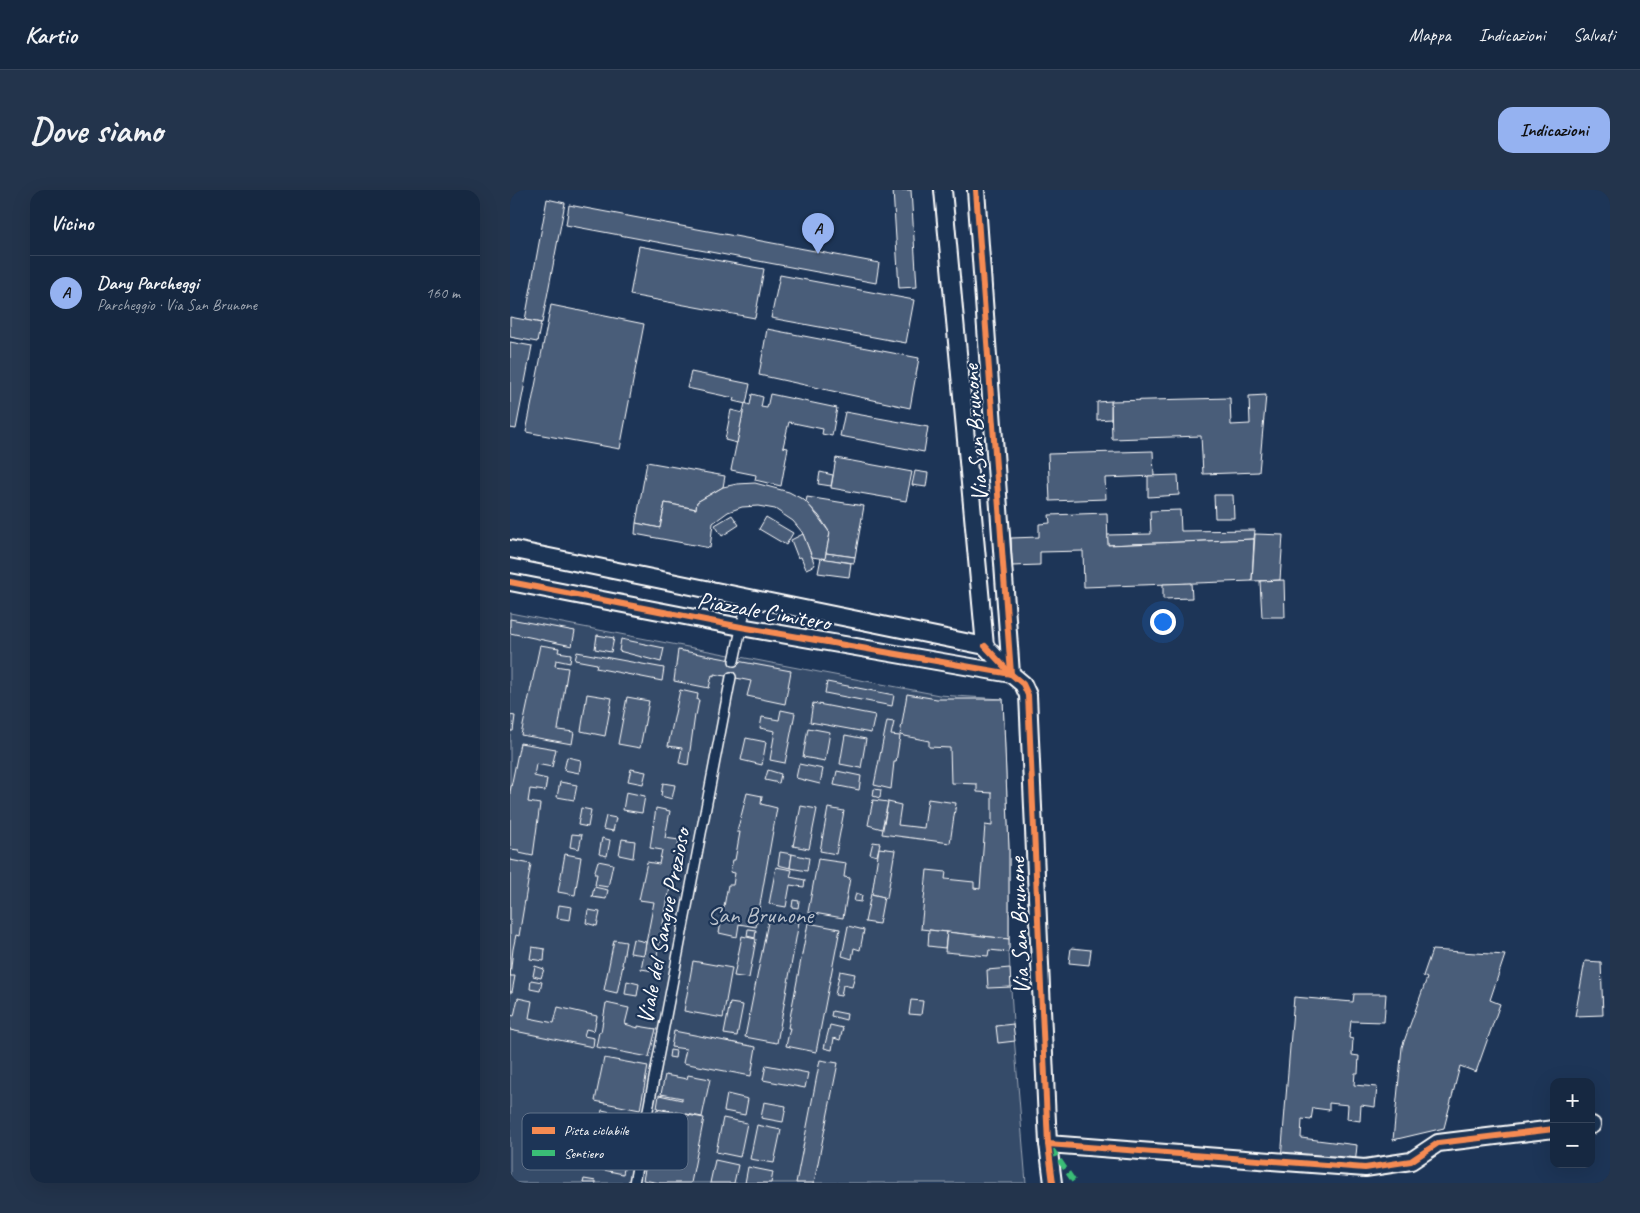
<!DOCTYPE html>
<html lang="it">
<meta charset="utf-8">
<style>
body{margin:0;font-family:Caveat,sans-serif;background:#23344c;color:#f1f3f6}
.controls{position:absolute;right:15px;bottom:15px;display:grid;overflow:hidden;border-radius:10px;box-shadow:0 5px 20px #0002}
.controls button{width:45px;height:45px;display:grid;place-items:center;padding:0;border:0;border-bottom:1px solid #35445a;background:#162841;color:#f1f3f6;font:25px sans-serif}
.you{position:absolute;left:652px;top:431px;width:18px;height:18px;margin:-12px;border:4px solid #fff;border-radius:50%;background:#1a73e8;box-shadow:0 0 0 8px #1a73e833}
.badge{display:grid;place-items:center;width:32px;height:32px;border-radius:50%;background:#95b2f1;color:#111;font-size:16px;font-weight:700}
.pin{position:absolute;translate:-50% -41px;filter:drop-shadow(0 1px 2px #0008)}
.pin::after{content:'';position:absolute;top:26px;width:18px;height:15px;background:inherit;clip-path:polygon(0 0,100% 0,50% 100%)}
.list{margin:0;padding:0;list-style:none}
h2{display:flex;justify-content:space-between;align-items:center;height:65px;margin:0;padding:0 20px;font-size:21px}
h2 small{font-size:16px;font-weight:400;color:#9ea6b1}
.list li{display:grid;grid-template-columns:32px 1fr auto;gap:15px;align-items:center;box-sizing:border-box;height:75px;padding:0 20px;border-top:1px solid #35445a}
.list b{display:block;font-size:19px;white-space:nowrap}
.list p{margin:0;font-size:16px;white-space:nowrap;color:#9ea6b1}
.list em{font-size:16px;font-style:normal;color:#9ea6b1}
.map{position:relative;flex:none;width:1100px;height:993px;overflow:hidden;border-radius:15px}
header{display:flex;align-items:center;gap:30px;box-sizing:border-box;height:70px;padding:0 25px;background:#162841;border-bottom:1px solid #35445a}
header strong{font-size:24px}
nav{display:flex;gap:28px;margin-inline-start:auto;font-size:18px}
.intro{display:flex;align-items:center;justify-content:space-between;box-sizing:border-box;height:120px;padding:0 30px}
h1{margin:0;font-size:35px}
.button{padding:12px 22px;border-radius:15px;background:#95b2f1;color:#111;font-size:18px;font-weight:700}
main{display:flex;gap:30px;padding:0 30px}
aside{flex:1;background:#162841;border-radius:15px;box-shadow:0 5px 20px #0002}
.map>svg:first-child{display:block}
.green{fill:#364b69;stroke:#9aa5b4}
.building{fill:#4a5d79;stroke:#fff}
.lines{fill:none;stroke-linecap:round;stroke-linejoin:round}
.service-casing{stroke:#fff;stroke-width:12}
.minor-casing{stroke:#fff;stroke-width:20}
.service{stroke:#1d3557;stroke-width:9}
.minor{stroke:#1d3557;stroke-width:16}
.quiet{stroke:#3abd76;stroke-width:5;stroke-dasharray:10 5;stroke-linecap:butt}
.cycleway-casing{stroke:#1d3557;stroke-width:9}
.cycleway{stroke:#f68b52;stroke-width:6}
.labels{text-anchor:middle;stroke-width:4.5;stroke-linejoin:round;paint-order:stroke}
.street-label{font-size:24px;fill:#fff;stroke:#1d3557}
.park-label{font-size:24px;fill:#b9c0ca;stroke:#1d3557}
.key{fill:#1d3557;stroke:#617289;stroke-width:1}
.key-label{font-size:14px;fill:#fff}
</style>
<header>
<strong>Kartio</strong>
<nav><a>Mappa</a><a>Indicazioni</a><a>Salvati</a></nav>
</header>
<div class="intro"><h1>Dove siamo</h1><a class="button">Indicazioni</a></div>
<main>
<aside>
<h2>Vicino<small></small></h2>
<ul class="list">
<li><span class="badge">A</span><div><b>Dany Parcheggi</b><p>Parcheggio · Via San Brunone</p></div><em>160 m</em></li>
</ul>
</aside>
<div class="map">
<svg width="1100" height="993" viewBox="0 0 1100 993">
<rect width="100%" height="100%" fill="#1d3557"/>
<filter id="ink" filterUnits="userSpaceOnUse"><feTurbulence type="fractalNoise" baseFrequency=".02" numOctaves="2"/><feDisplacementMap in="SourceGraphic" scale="10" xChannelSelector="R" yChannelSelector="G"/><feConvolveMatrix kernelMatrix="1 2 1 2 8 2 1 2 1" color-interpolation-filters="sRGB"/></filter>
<g filter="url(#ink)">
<!-- green -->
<path class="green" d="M0 423 429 505 493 509 499 659V762L503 834 516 993H0Z"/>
<!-- building -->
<g class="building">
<path d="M383 0H401L407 97 389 98Z"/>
<path d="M37 9 55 13 32 133 15 130Z"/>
<path d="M59 15 369 73 366 93 56 35Z"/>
<path d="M129 56 254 79 245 128 120 105Z"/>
<path d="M270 85 404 110 396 153 261 128Z"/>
<path d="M41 115 134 134 110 259 16 242Z"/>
<path d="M0 127 31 133 27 152 0 147Z"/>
<path d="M257 139 409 168 400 218 249 185Z"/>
<path d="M0 152 22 156 6 239 0 238Z"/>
<path d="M181 182 240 194 236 214 223 211 224 208 177 198Z"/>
<path d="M242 204 253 207 251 217 257 218 260 204 327 218 322 246 312 244 313 239 279 232 273 257 278 258 271 296 245 290 246 285 221 280 235 213 240 215Z"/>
<path d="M756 205 749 282 693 284 691 246 602 249 601 211 720 208 721 235 740 234 739 206Z"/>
<path d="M601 211V229L587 230V212Z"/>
<path d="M221 220 233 223 227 253 215 250Z"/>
<path d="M335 222 418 237 414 262 330 246Z"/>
<path d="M643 261 644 286 595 288 596 309 540 311 538 264Z"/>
<path d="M326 268 402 282 396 311 321 298Z"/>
<path d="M137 272 215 286 213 297 187 312 186 319 155 313 150 338 126 333Z"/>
<path d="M405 281 418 283 416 297 402 295Z"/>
<path d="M310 282 323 285 321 296 308 294Z"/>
<path d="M668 285 669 305 638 307V286Z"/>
<path d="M245 293 279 302 294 310 300 316 320 343 315 369 302 367 292 342 283 331 265 319 248 316 232 317 218 322 203 333 200 358 125 344 126 333 150 338 155 313 186 319 187 312 213 297 227 294Z"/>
<path d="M704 305H723L724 328H705Z"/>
<path d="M297 307 354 316 345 367 316 363 320 343 309 326 296 312Z"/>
<path d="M670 320 671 341 745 340 744 349 598 355 597 345 641 344 640 321Z"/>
<path d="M597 323 598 355 744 349 742 391 574 397 573 361 530 362V375L502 376 501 348 529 347V334L540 333 539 325Z"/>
<path d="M222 325 229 335 212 346 205 335Z"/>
<path d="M256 327 283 343 276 355 249 339Z"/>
<path d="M293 344 305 375 296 379 291 367 288 368 281 350Z"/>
<path d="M745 344 773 345 770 390 742 391Z"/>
<path d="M316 363 345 367 344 373 315 369Z"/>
<path d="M311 368 341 373 339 387 308 383Z"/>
<path d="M774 390 775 427H752L750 391Z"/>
<path d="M681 393 682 408 653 409V394Z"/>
<path d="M0 429 65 441 62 456 0 443Z"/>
<path d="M87 445 104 448 101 462 85 459Z"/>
<path d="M111 449 154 458 151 472 109 461Z"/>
<path d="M30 455 49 458 48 462 61 464 60 473 46 470 45 476 58 478 48 540 64 542 62 554 11 545Z"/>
<path d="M168 460 281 481 275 514 237 506 241 491 221 487 204 484V486L202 485 199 498 164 491Z"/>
<path d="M67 462 154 478 152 491 86 478 87 474 65 470Z"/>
<path d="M317 492 384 505 382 516 315 503Z"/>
<path d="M170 500 188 504 187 510H189L186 526 185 525 178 575 169 573 172 558 158 556Z"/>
<path d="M77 504 102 508 95 546 71 541Z"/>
<path d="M397 504 427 509H493L499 659V749L411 739 417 680 436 682 435 689 464 692V698L470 699 475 635 482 636V603L467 602V594L441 593 440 558 419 557V551L390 545Z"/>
<path d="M117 507 139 511 130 558 108 554Z"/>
<path d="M303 513 365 525 361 543 300 532Z"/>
<path d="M271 520 285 523 275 573 260 570 265 541 250 538 252 527 269 530Z"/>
<path d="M0 525 5 526 3 541H0Z"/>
<path d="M377 531 384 532 381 545 390 546 386 572H384L381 599 364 595Z"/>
<path d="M298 538 320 542 315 571 293 567Z"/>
<path d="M335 545 356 549 351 578 330 574Z"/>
<path d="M236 548 256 552 252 575 231 570Z"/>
<path d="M10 553 46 559 42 577 26 574 24 586 37 589 35 601 20 599 18 612 30 614 23 666 9 663V660L0 659V602Z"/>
<path d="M57 567 71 570 69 583 54 580Z"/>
<path d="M289 574 313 579 310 594 286 588Z"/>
<path d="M121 579 136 582 133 594 118 591Z"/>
<path d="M258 580 271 584 269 593 255 590Z"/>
<path d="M327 581 351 586 349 600 324 595Z"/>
<path d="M50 592 67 595 64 610 47 607Z"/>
<path d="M153 593 165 595 162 609 151 606Z"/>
<path d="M364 599 371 600 370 608 363 606Z"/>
<path d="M116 602 135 606 132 623 113 620Z"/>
<path d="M237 603 252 606 251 614 267 618 246 737 229 734 227 747 209 743 218 695H223L225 683 220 682 223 670H225L230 642H227Z"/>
<path d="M418 609 446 613 440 653 372 644 378 612 391 615 388 635 414 638Z"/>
<path d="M363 610 378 612 372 639 358 635Z"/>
<path d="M291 616 307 619 299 659 283 656Z"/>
<path d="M71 618 81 620 78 637 68 635Z"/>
<path d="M146 618 160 621 155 648 169 650 144 781 131 779 144 712 129 710 137 672 149 674 152 660 140 658Z"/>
<path d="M318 618 334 621 326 664 310 661Z"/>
<path d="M96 626 106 628 103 641 93 639Z"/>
<path d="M62 644 72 645 69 659 60 657Z"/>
<path d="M92 648 100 650 97 666 89 664Z"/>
<path d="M112 649 125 651 123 668 109 665Z"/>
<path d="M363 652 370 653 367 666 360 664Z"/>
<path d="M369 658 385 660 377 708 362 704Z"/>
<path d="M270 662 282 664 280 678 268 675Z"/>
<path d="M55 664 71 667 65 705 48 702Z"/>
<path d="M282 664 299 668 297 681 280 678Z"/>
<path d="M308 669 336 673 334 687 340 688 333 728 298 722Z"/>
<path d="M0 670 21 674 9 746 6 745 3 759 0 786H5L2 802H0Z"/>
<path d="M88 671 103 674 98 697 85 695 87 684H84Z"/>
<path d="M266 677 282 680 280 687 295 690 294 697 280 695 276 717 259 714Z"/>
<path d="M84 697 98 700 96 709 82 707Z"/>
<path d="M346 703 352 705 351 712 344 711Z"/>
<path d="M361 704 374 707 369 734 355 732Z"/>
<path d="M283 710 289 711 288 718 282 717Z"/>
<path d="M49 715 62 717 60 730 47 728Z"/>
<path d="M78 720 90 722 87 736 76 733Z"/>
<path d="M259 727 289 732 267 853 235 847Z"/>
<path d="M298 733 330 739 306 862 276 856 280 838H278Z"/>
<path d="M338 736 354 740 350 760 344 758 342 769 332 766Z"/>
<path d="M238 739 246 740 245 748 237 746Z"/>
<path d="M419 740 437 742 435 758 418 756Z"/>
<path d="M437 742 499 749V762L479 760 478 766 435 762Z"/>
<path d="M232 746 246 749 239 788 224 786Z"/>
<path d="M123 749 136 752 134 765 120 763Z"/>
<path d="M104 750 116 752 112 775H113L107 803 94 800Z"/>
<path d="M22 757 35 759 34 771 20 769Z"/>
<path d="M561 758 581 760 579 775 559 773Z"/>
<path d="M922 760 995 765 980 810 990 814 966 882 950 876 934 938 883 950 892 857 917 788 913 786Z"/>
<path d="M183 771 222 778 213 828 174 821Z"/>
<path d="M1075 771 1091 772 1093 825 1065 826Z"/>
<path d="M25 776 34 779 31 788 23 786Z"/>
<path d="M500 778 501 797 478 798 477 780Z"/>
<path d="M330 781 345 784 342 797 333 795 331 806 325 805Z"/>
<path d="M21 790 32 792 30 801 20 799Z"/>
<path d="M117 791 129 794 127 806 115 804Z"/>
<path d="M844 804H876L874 832 841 831 839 848 843 849 842 865 849 866 848 883H845L844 895 867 897 865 917 851 915 850 931 837 929 838 915 819 913V920L803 918 801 930 792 929 791 948 847 955 845 976 771 969 784 807 843 812Z"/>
<path d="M8 808 22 811 19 828 44 833 48 817 87 826 84 841 76 839 74 846 84 848 83 857 0 840V825L4 826Z"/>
<path d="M401 810 413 811 411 825 399 824Z"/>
<path d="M96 813 119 818 115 834 128 838V836L146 839 139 867 86 857 89 842H91Z"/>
<path d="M220 813 233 815 227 846 214 844Z"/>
<path d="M322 821 337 824 336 830 321 826Z"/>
<path d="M503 834 505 851 488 853 486 836Z"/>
<path d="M320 835 333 838 330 850 324 848 322 860 314 858Z"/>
<path d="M164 841 246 857 241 886 173 873 176 859 161 857Z"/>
<path d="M160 860 166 861 165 868 159 867Z"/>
<path d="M94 868 138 876 130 920 85 911Z"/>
<path d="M310 870 328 873 304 993H286Z"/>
<path d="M256 875 298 883 295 898 253 890Z"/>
<path d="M155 885 177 889 178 885 200 889 192 927 147 918 149 905 172 910V908L151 904Z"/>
<path d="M217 904 238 909 235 925 214 921Z"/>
<path d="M254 912 276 916 273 932 251 928Z"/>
<path d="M147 919 194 928 181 993H150L133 990Z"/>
<path d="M92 920 118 926 116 941 89 936Z"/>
<path d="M213 928 237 933 230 967 206 962Z"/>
<path d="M247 935 271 940 264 973 240 969Z"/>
<path d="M81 941 123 950 121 964 117 963 113 984 75 976Z"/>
<path d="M205 970 228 975 224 993H200Z"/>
<path d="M238 977 263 982 261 993H235Z"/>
<path d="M74 989 86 991V993H73Z"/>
</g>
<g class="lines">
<defs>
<g id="service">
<path d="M224 471 238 407"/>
<path d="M124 993 221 487"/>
</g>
<g id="minor">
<path d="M433 0 475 456"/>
<path d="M466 0 501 484"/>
<path d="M0 359 475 456"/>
<path d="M0 392 231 437 501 484"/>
<path d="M475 456 501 484 513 494 518 505 538 954 543 993"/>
<path d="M1081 935H1082"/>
<path d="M538 954 855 978 901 971 928 953 1044 939"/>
</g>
</defs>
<!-- service casing -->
<use href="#service" class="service-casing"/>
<!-- minor casing -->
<use href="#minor" class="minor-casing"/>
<!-- service -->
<use href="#service" class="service"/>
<!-- minor -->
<use href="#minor" class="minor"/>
<!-- quiet -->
<path class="quiet" d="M541 958 565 993"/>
<defs>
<g id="cycleway">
<path d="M466 0 501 484"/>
<path d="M0 392 231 437 501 484"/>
<path d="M475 456 501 484 513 494 518 505 538 954 543 993"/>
<path d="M538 954 855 978 901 971 928 953 1044 939"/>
</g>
</defs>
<!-- cycleway casing -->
<use href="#cycleway" class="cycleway-casing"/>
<!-- cycleway -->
<use href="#cycleway" class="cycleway"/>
</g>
</g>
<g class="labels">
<!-- street labels -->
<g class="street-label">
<text transform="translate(465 243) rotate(-94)" y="8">Via San Brunone</text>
<text transform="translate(254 421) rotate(10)" y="8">Piazzale Cimitero</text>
<text transform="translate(153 736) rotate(-79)" y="8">Viale del Sangue Prezioso</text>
<text transform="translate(509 736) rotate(-92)" y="8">Via San Brunone</text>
</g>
<!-- park labels -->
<g class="park-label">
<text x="250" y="733">San Brunone</text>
</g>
</g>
<!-- legend -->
<rect x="12" y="923" width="166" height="57" rx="8" class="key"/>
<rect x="22" y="937" width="23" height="7" fill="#f68b52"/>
<rect x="22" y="960" width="23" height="6" fill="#3abd76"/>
<g class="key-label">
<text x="54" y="945">Pista ciclabile</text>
<text x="54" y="968">Sentiero</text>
</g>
</svg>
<div class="controls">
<button>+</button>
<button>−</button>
</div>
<div class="you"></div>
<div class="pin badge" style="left:308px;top:64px">A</div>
</div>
</main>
